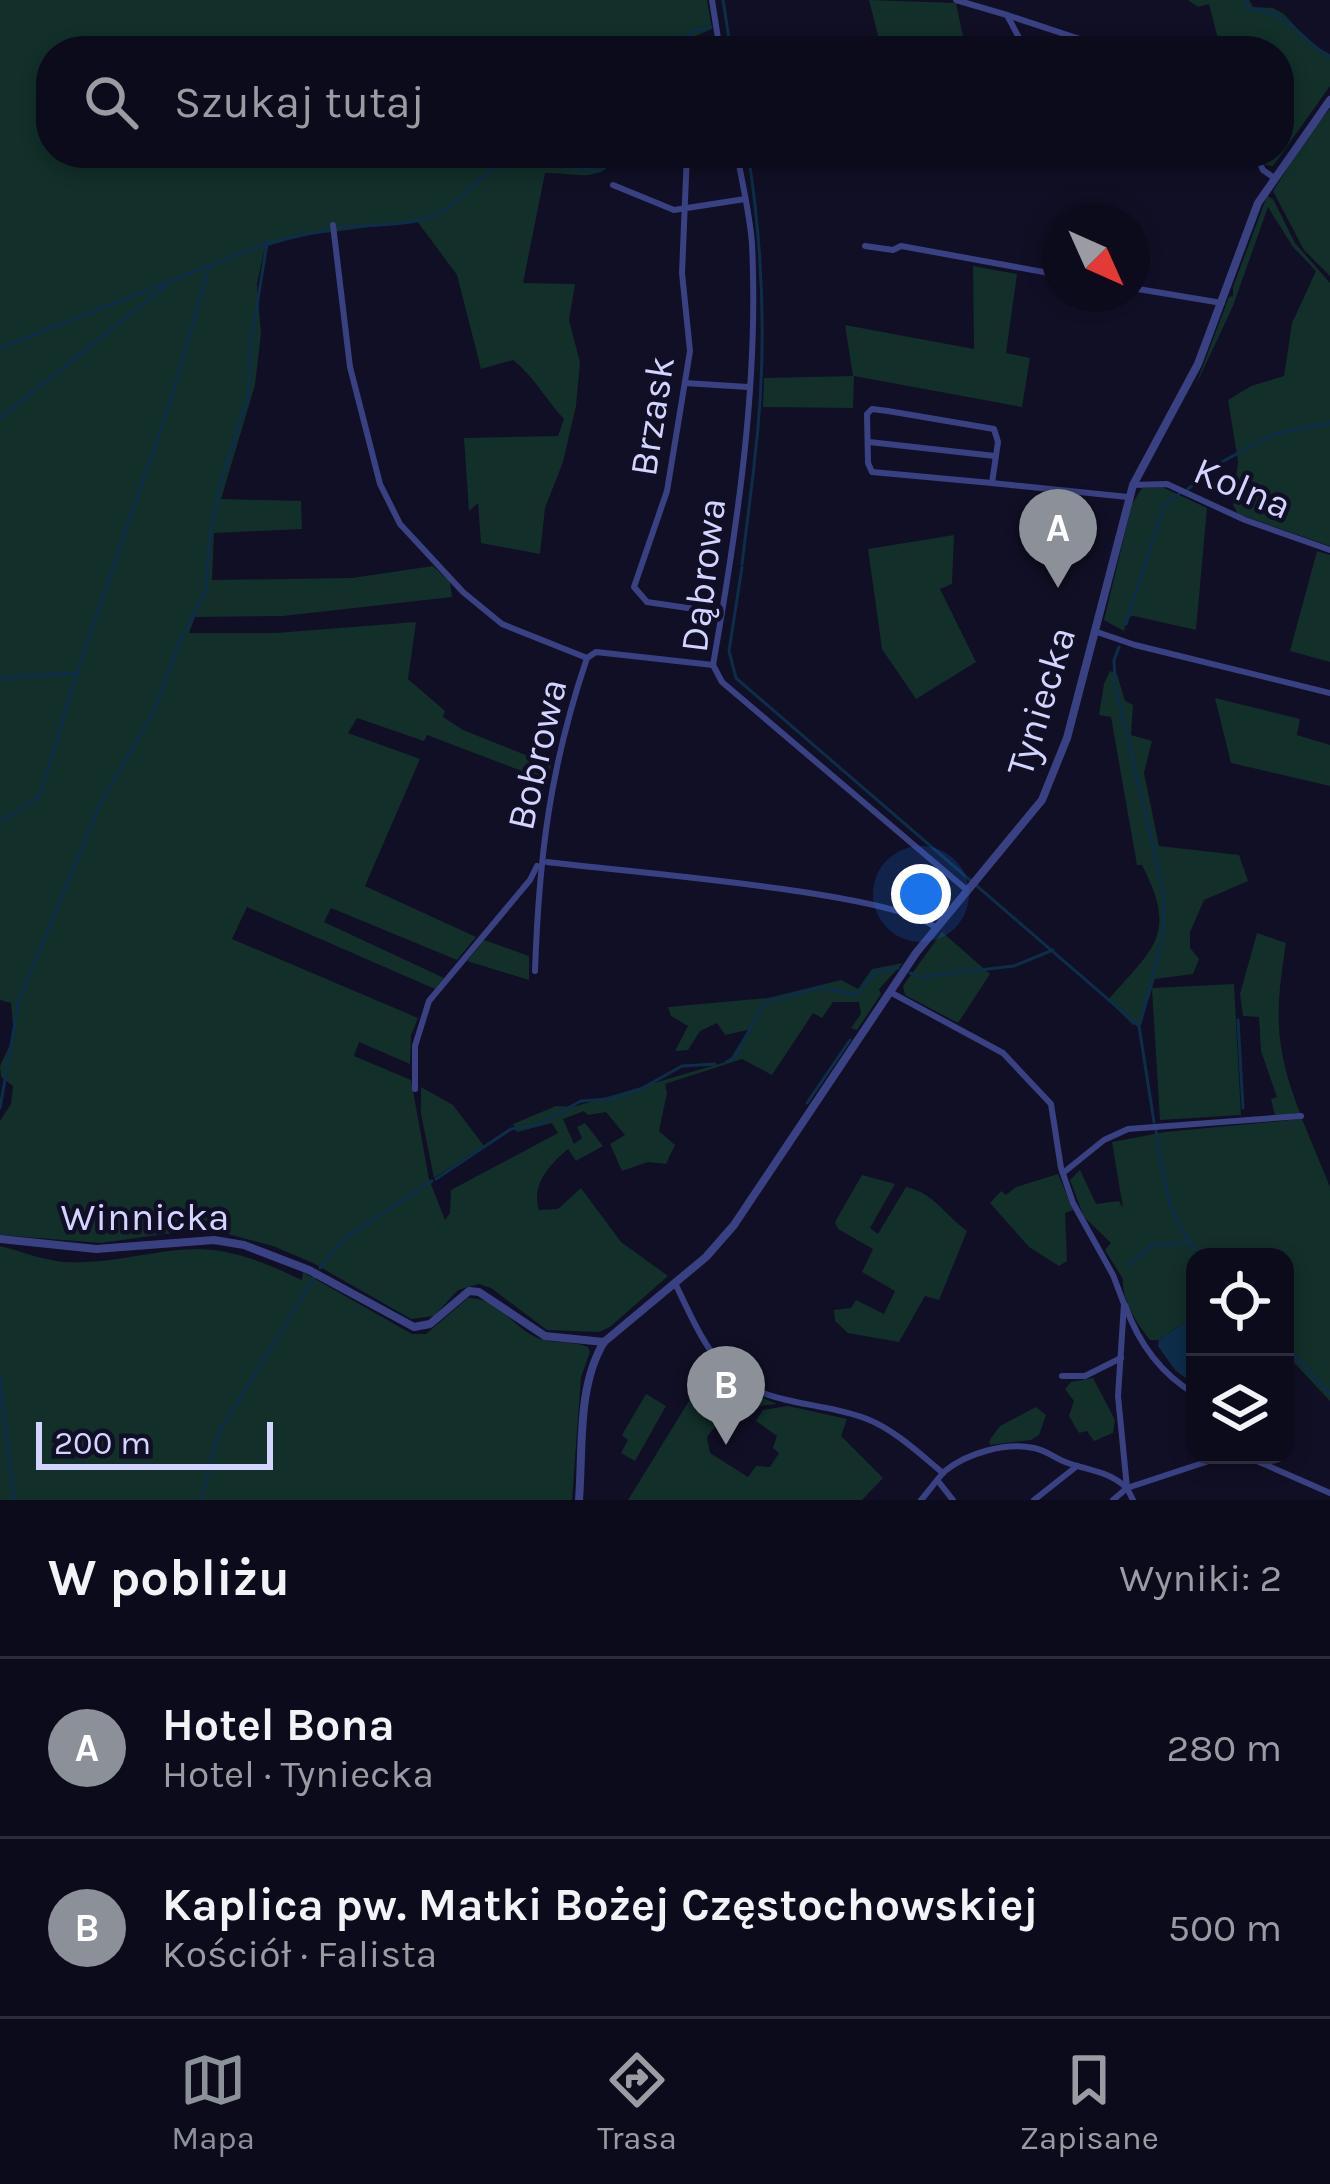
<!DOCTYPE html>
<html lang="pl">
<meta charset="utf-8">
<style>
body{margin:0;font-family:Karla,sans-serif;background:#1a1929;color:#f1f3f6}
.controls{position:absolute;right:36px;bottom:36px;display:grid;overflow:hidden;border-radius:24px;box-shadow:0 6px 18px #0003}
.controls button{width:108px;height:108px;display:grid;place-items:center;padding:0;border:0;border-bottom:3px solid #2c2b3b;background:#0c0b1c;color:#f1f3f6;font:60px sans-serif}
.compass{position:absolute;left:1042px;top:204px;width:108px;height:108px;border-radius:50%;background:#0c0b1c;box-shadow:0 6px 18px #0003;rotate:135deg}
.scale{position:absolute;left:36px;bottom:30px;width:237px;box-sizing:border-box;padding-left:12px;border:6px solid #d3d4ff;border-top:0;font-size:33px;line-height:42px;white-space:nowrap;color:#d3d4ff;-webkit-text-stroke:9px #100f25;paint-order:stroke}
.you{position:absolute;left:921px;top:894px;width:42px;height:42px;margin:-30px;border:9px solid #fff;border-radius:50%;background:#1a73e8;box-shadow:0 0 0 18px #1a73e833}
.badge{display:grid;place-items:center;width:78px;height:78px;border-radius:50%;background:#8c9099;color:#fff;font-size:39px;font-weight:700}
.pin{position:absolute;translate:-50% -99px;filter:drop-shadow(0 3px 6px #0008)}
.pin::after{content:'';position:absolute;top:63px;width:42px;height:36px;background:inherit;clip-path:polygon(0 0,100% 0,50% 100%)}
.list{margin:0;padding:0;list-style:none}
h2{display:flex;justify-content:space-between;align-items:center;height:156px;margin:0;padding:0 48px;font-size:51px}
h2 small{font-size:39px;font-weight:400;color:#9a9ba3}
.list li{display:grid;grid-template-columns:78px 1fr auto;gap:36px;align-items:center;box-sizing:border-box;height:180px;padding:0 48px;border-top:3px solid #2c2b3b}
.list b{display:block;font-size:45px;white-space:nowrap}
.list p{margin:0;font-size:39px;white-space:nowrap;color:#9a9ba3}
.list em{font-size:39px;font-style:normal;color:#9a9ba3}
.icon{flex:none;width:66px;height:66px;fill:none;stroke:currentColor;stroke-width:2;stroke-linecap:round;stroke-linejoin:round}
.map{position:relative;flex:none;width:1330px;height:1500px;overflow:hidden}
.search{position:absolute;background:#0c0b1c;box-shadow:0 6px 18px #0003;left:36px;right:36px;top:36px;height:132px;display:flex;align-items:center;gap:30px;box-sizing:border-box;padding:0 42px;border-radius:48px;color:#9a9ba3;font-size:45px}
.sheet{height:516px;background:#0c0b1c}
nav{display:flex;justify-content:space-around;align-items:center;box-sizing:border-box;height:168px;border-top:3px solid #2c2b3b;background:#0c0b1c;font-size:33px;color:#9a9ba3}
nav a{display:grid;justify-items:center;gap:6px}
nav .on{color:#8c9099}
.map>svg:first-child{display:block}
.green{fill:#122f2a}
.water{fill:#0e2d49}
.lines{fill:none;stroke-linecap:round;stroke-linejoin:round}
.stream{stroke:#0e2d49;stroke-width:3}
.minor{stroke:#3a4183;stroke-width:6}
.tertiary{stroke:#3a4183;stroke-width:8}
.labels{text-anchor:middle;stroke-width:9;stroke-linejoin:round;paint-order:stroke}
.street-label{font-size:39px;fill:#d3d4ff;stroke:#100f25}
</style>
<div class="map">
<svg width="1330" height="1500" viewBox="0 0 1330 1500">
<rect width="100%" height="100%" fill="#100f25"/>
<!-- green -->
<g class="green">
<path d="M0 0H707L712 29 689 39 683 51H51V153H623C595 185 582 173 545 173L523 283 575 284 569 320 580 362 576 406 563 462 545 508 540 554 481 543 478 503 469 511 464 438 558 436 564 419C546 400 533 375 513 360L481 369 457 275 417 221 301 236 265 247 257 284 261 334 255 385 221 499 301 501 302 529 214 533 212 580 352 578 433 566 450 582 452 597 283 616 195 617 189 633H276L416 622 408 679 445 711 443 717 463 730 551 765 548 781 427 735 424 741 357 718 348 733 420 759 365 886 476 937 457 960 331 908 324 922 444 978 435 989 247 907 232 939 418 1018 411 1035 410 1064 359 1042 354 1056 411 1080 429 1179 445 1220 450 1213 451 1190 558 1133 552 1123 517 1132 513 1124 556 1106 573 1107 729 1061 748 1030 725 1035 717 1023 700 1031 688 1050 675 1051 688 1026 671 1016 668 1007 768 998 841 980 858 989 872 969 903 963 879 989 881 994 857 1030 851 1028 861 1014 859 1002H833L822 1018 813 1013 772 1075 742 1059 665 1084 667 1093 659 1131 675 1145 666 1164 648 1162 622 1171 610 1144 625 1135 606 1112 588 1115 584 1111 563 1119 574 1144 582 1138 577 1127 585 1123 603 1146 576 1161 568 1149C549 1165 531 1185 539 1210L558 1209 581 1188 621 1242 668 1276 610 1327 599 1332 547 1330 491 1288 479 1284 458 1290 434 1316 411 1319 313 1263 273 1246 216 1231H186L101 1243 0 1235V1121L11 1104 13 1086 1 1077 0 1066 14 1036 11 1003 0 1000Z"/>
<path d="M869 0 956 3 966 51H882Z"/>
<path d="M1188 0H1249L1253 7 1273 8 1284 14 1311 44 1330 54V86L1273 166 1265 165 1260 153H1279V51H1221L1209 4 1198 7Z"/>
<path d="M1330 109V276L1304 250 1273 191 1311 131Z"/>
<path d="M1267 196 1273 199 1295 243 1330 283V546L1238 514 1233 505 1238 461 1228 400 1251 386 1284 376 1292 323 1316 271 1293 247 1268 207 1233 306 1195 387 1229 297 1233 296V287Z"/>
<path d="M973 266 1017 274 1006 353 1030 358 1022 407 854 376 853 408 763 407 764 378 853 376 845 325 974 349Z"/>
<path d="M1162 487 1207 508 1196 630 1134 616 1127 617 1124 631 1104 620 1132 504 1142 488Z"/>
<path d="M954 535 952 584 940 589 976 662 916 699 882 649 868 549Z"/>
<path d="M1317 551 1330 555V662L1290 651Z"/>
<path d="M1110 671 1117 674 1125 701 1133 705 1131 735 1152 741 1144 773 1159 846 1239 855 1248 881 1204 900 1190 932V948L1199 959 1193 974 1155 979 1152 988 1234 984 1241 1115 1160 1120 1152 989 1141 1024 1133 1025 1108 1000C1154 947 1178 935 1142 865H1137L1111 717 1099 715 1104 684Z"/>
<path d="M1215 698 1300 719 1297 735 1330 745V786L1231 763Z"/>
<path d="M942 932 990 974 958 1023 905 995 903 986Z"/>
<path d="M1257 933 1286 943C1275 1013 1274 1045 1300 1113L1275 1116 1271 1099 1277 1097 1261 1051 1259 1017 1243 1016 1240 994Z"/>
<path d="M484 940 529 956V980L467 961Z"/>
<path d="M421 1087 453 1105 484 1146 434 1178 421 1114Z"/>
<path d="M1302 1119 1330 1187V1401L1285 1353V1257H1195V1326L1182 1324 1159 1340H1150C1136 1322 1122 1301 1123 1279L1105 1250 1111 1243 1084 1217 1070 1180 1080 1170 1096 1204 1119 1201 1123 1208 1112 1142 1165 1132Z"/>
<path d="M1058 1174 1073 1210 1065 1213 1067 1261 1059 1266 1029 1247 990 1203 1001 1191 1006 1195 1016 1187Z"/>
<path d="M862 1175 895 1184 870 1228 878 1234 906 1187C934 1193 944 1214 967 1231L939 1300 925 1296 899 1342 848 1333 835 1321 834 1310 851 1308 856 1300 884 1314 895 1291 862 1272 873 1249 838 1229 835 1222Z"/>
<path d="M0 1246C20 1251 43 1260 64 1262 109 1265 151 1250 195 1249 234 1249 268 1264 302 1280L303 1272 412 1334H426L468 1298C499 1297 511 1327 538 1338 554 1344 571 1340 588 1347L590 1352 581 1377 572 1500H0Z"/>
<path d="M713 1362 729 1378 734 1396 753 1398 756 1395 777 1404C748 1406 724 1413 707 1437L710 1453 748 1477 756 1466 770 1467 779 1453 773 1448 777 1436 756 1421 763 1410 788 1406 847 1419 841 1436 883 1478 862 1500H628Z"/>
<path d="M1093 1378 1115 1420 1113 1433 1094 1441 1087 1431 1079 1433 1069 1416 1074 1401 1065 1389 1071 1382Z"/>
<path d="M646 1394 666 1406 635 1461 621 1453 628 1440 622 1435Z"/>
<path d="M1036 1407 1046 1415 1039 1435 1031 1440 990 1445 989 1441 1000 1426Z"/>
</g>
<!-- water -->
<path class="water" d="M1182 1324 1195 1326V1385L1175 1370 1158 1346 1159 1340Z"/>
<g class="lines">
<!-- stream -->
<g class="stream">
<path d="M723 0 731 51"/>
<path d="M1244 0 1250 9C1291 11 1297 38 1330 57"/>
<path d="M675 51 692 31 711 27"/>
<path d="M748 153C764 255 767 361 754 465"/>
<path d="M603 169 618 153"/>
<path d="M337 228C367 224 405 227 433 216 462 204 480 170 510 162L600 171"/>
<path d="M0 348 267 243 330 229"/>
<path d="M0 418 166 286"/>
<path d="M1188 489 1218 464 1274 434 1330 423"/>
<path d="M742 564 754 467"/>
<path d="M742 567 729 651 736 678 1139 1026 1154 1122"/>
<path d="M1126 624 1164 505 1179 494"/>
<path d="M1119 647 1114 660 1115 684 1164 893 1163 936 1140 1024"/>
<path d="M0 678 75 673"/>
<path d="M0 822 40 796 77 673 173 393 209 267"/>
<path d="M910 973 920 977 1014 966 1053 950"/>
<path d="M1238 1020 1243 1108"/>
<path d="M726 1062 734 1058 765 1002 821 987 857 995 875 972 898 968"/>
<path d="M807 1103 850 1040"/>
<path d="M0 1108 19 1000 101 802 154 711 179 644 206 591 209 544 220 484 248 396 251 343 267 243"/>
<path d="M1156 1131C1165 1182 1165 1217 1202 1257"/>
<path d="M436 1179 511 1129 539 1124 581 1101 610 1099 639 1090 682 1066 715 1064"/>
<path d="M1128 1265 1152 1245 1189 1243"/>
<path d="M320 1268 345 1238 432 1181"/>
<path d="M1285 1346 1330 1394"/>
<path d="M0 1377 1 1388"/>
<path d="M1 1391 14 1500"/>
<path d="M201 1500 219 1432 314 1278"/>
</g>
<!-- minor -->
<g class="minor">
<path d="M712 0 720 51"/>
<path d="M956 0 1007 15 1026 51"/>
<path d="M1007 15 1116 51"/>
<path d="M687 153 682 273 690 351 667 491 634 587 647 602 722 613"/>
<path d="M737 153C742 183 750 214 752 244 759 384 737 528 713 665L722 682 968 891"/>
<path d="M862 153 863 161"/>
<path d="M1255 153 1263 170 1273 177"/>
<path d="M613 185 674 210 745 199"/>
<path d="M333 225 350 367 380 484 400 524 463 592 502 624 587 658 596 652 713 665"/>
<path d="M865 246 893 250 901 246 1060 275"/>
<path d="M1132 288 1222 303"/>
<path d="M685 383 748 387"/>
<path d="M869 442 995 456"/>
<path d="M992 483 872 472 868 463 867 414 872 409 888 411 994 429 998 442 992 483 1128 497"/>
<path d="M1133 485 1167 484 1245 520 1330 550"/>
<path d="M1094 631 1135 645 1330 693"/>
<path d="M547 862C616 871 897 892 936 928"/>
<path d="M535 971C539 856 550 767 587 658"/>
<path d="M890 992 1003 1053 1051 1104 1061 1168 1073 1203 1113 1275 1124 1304 1118 1396 1127 1488 1113 1500"/>
<path d="M415 1089V1046L429 1001 530 880 537 866"/>
<path d="M1063 1173 1104 1140 1128 1129 1301 1116"/>
<path d="M675 1283C689 1312 704 1348 727 1371 768 1408 819 1400 867 1419 895 1430 920 1454 943 1473"/>
<path d="M1125 1305C1138 1342 1161 1374 1195 1394"/>
<path d="M1062 1376H1085L1121 1358"/>
<path d="M938 1481 953 1500"/>
<path d="M1127 1488 1133 1500"/>
<path d="M921 1500C929 1491 937 1479 945 1471 967 1453 1006 1442 1034 1448 1046 1450 1056 1459 1068 1463 1091 1471 1108 1471 1127 1488L1221 1457 1257 1461 1330 1493"/>
<path d="M1034 1500 1077 1466"/>
</g>
<!-- tertiary -->
<g class="tertiary">
<path d="M0 1239 96 1249 214 1240 244 1245 309 1270 414 1327 430 1324 469 1291 479 1292 545 1336 604 1342"/>
<path d="M579 1500C583 1449 577 1386 604 1342L706 1257 734 1225 916 953 1042 800 1067 738 1133 485 1198 364 1258 203 1330 100"/>
</g>
</g>
<g class="labels">
<!-- street labels -->
<g class="street-label">
<text transform="translate(651 416) rotate(-81)" y="14">Brzask</text>
<text transform="translate(1243 487) rotate(23)" y="14">Kolna</text>
<text transform="translate(702 575) rotate(-83)" y="14">Dąbrowa</text>
<text transform="translate(1040 701) rotate(-73)" y="14">Tyniecka</text>
<text transform="translate(536 754) rotate(-77)" y="14">Bobrowa</text>
<text x="145" y="1230">Winnicka</text>
</g>
</g>
</svg>
<div class="controls">
<button><svg class="icon" aria-label="locate" viewBox="0 0 24 24"><circle cx="12" cy="12" r="6"/><path d="M12 2v4M12 18v4M2 12h4M18 12h4"/></svg></button>
<button><svg class="icon" aria-label="layers" viewBox="0 0 24 24"><path d="M12 4l9 5-9 5-9-5zM3 14l9 5 9-5"/></svg></button>
</div>
<svg class="compass" viewBox="-18 -18 36 36"><path d="M0-13l5 13h-10z" fill="#e53935"/><path d="M0 13l5-13h-10z" fill="#9a9ba3"/></svg>
<div class="scale">200 m</div>
<div class="you"></div>
<div class="pin badge" style="left:1058px;top:588px">A</div>
<div class="pin badge" style="left:726px;top:1445px">B</div>
<div class="search"><svg class="icon" aria-label="search" viewBox="0 0 24 24"><circle cx="10" cy="10" r="6"/><path d="M15 15l6 6"/></svg>Szukaj tutaj</div>
</div>
<section class="sheet">
<h2>W pobliżu<small>Wyniki: 2</small></h2>
<ul class="list">
<li><span class="badge">A</span><div><b>Hotel Bona</b><p>Hotel · Tyniecka</p></div><em>280 m</em></li>
<li><span class="badge">B</span><div><b>Kaplica pw. Matki Bożej Częstochowskiej</b><p>Kościół · Falista</p></div><em>500 m</em></li>
</ul>
</section>
<nav>
<a class="on"><svg class="icon" aria-label="map" viewBox="0 0 24 24"><path d="M3 6l6-2 6 2 6-2v14l-6 2-6-2-6 2zM9 4v14M15 6v14"/></svg>Mapa</a>
<a><svg class="icon" aria-label="directions" viewBox="0 0 24 24"><path d="M12 3l9 9-9 9-9-9zM9 14v-3h6M13 9l2 2-2 2"/></svg>Trasa</a>
<a><svg class="icon" aria-label="saved" viewBox="0 0 24 24"><path d="M7 4h10v16l-5-4-5 4z"/></svg>Zapisane</a>
</nav>
